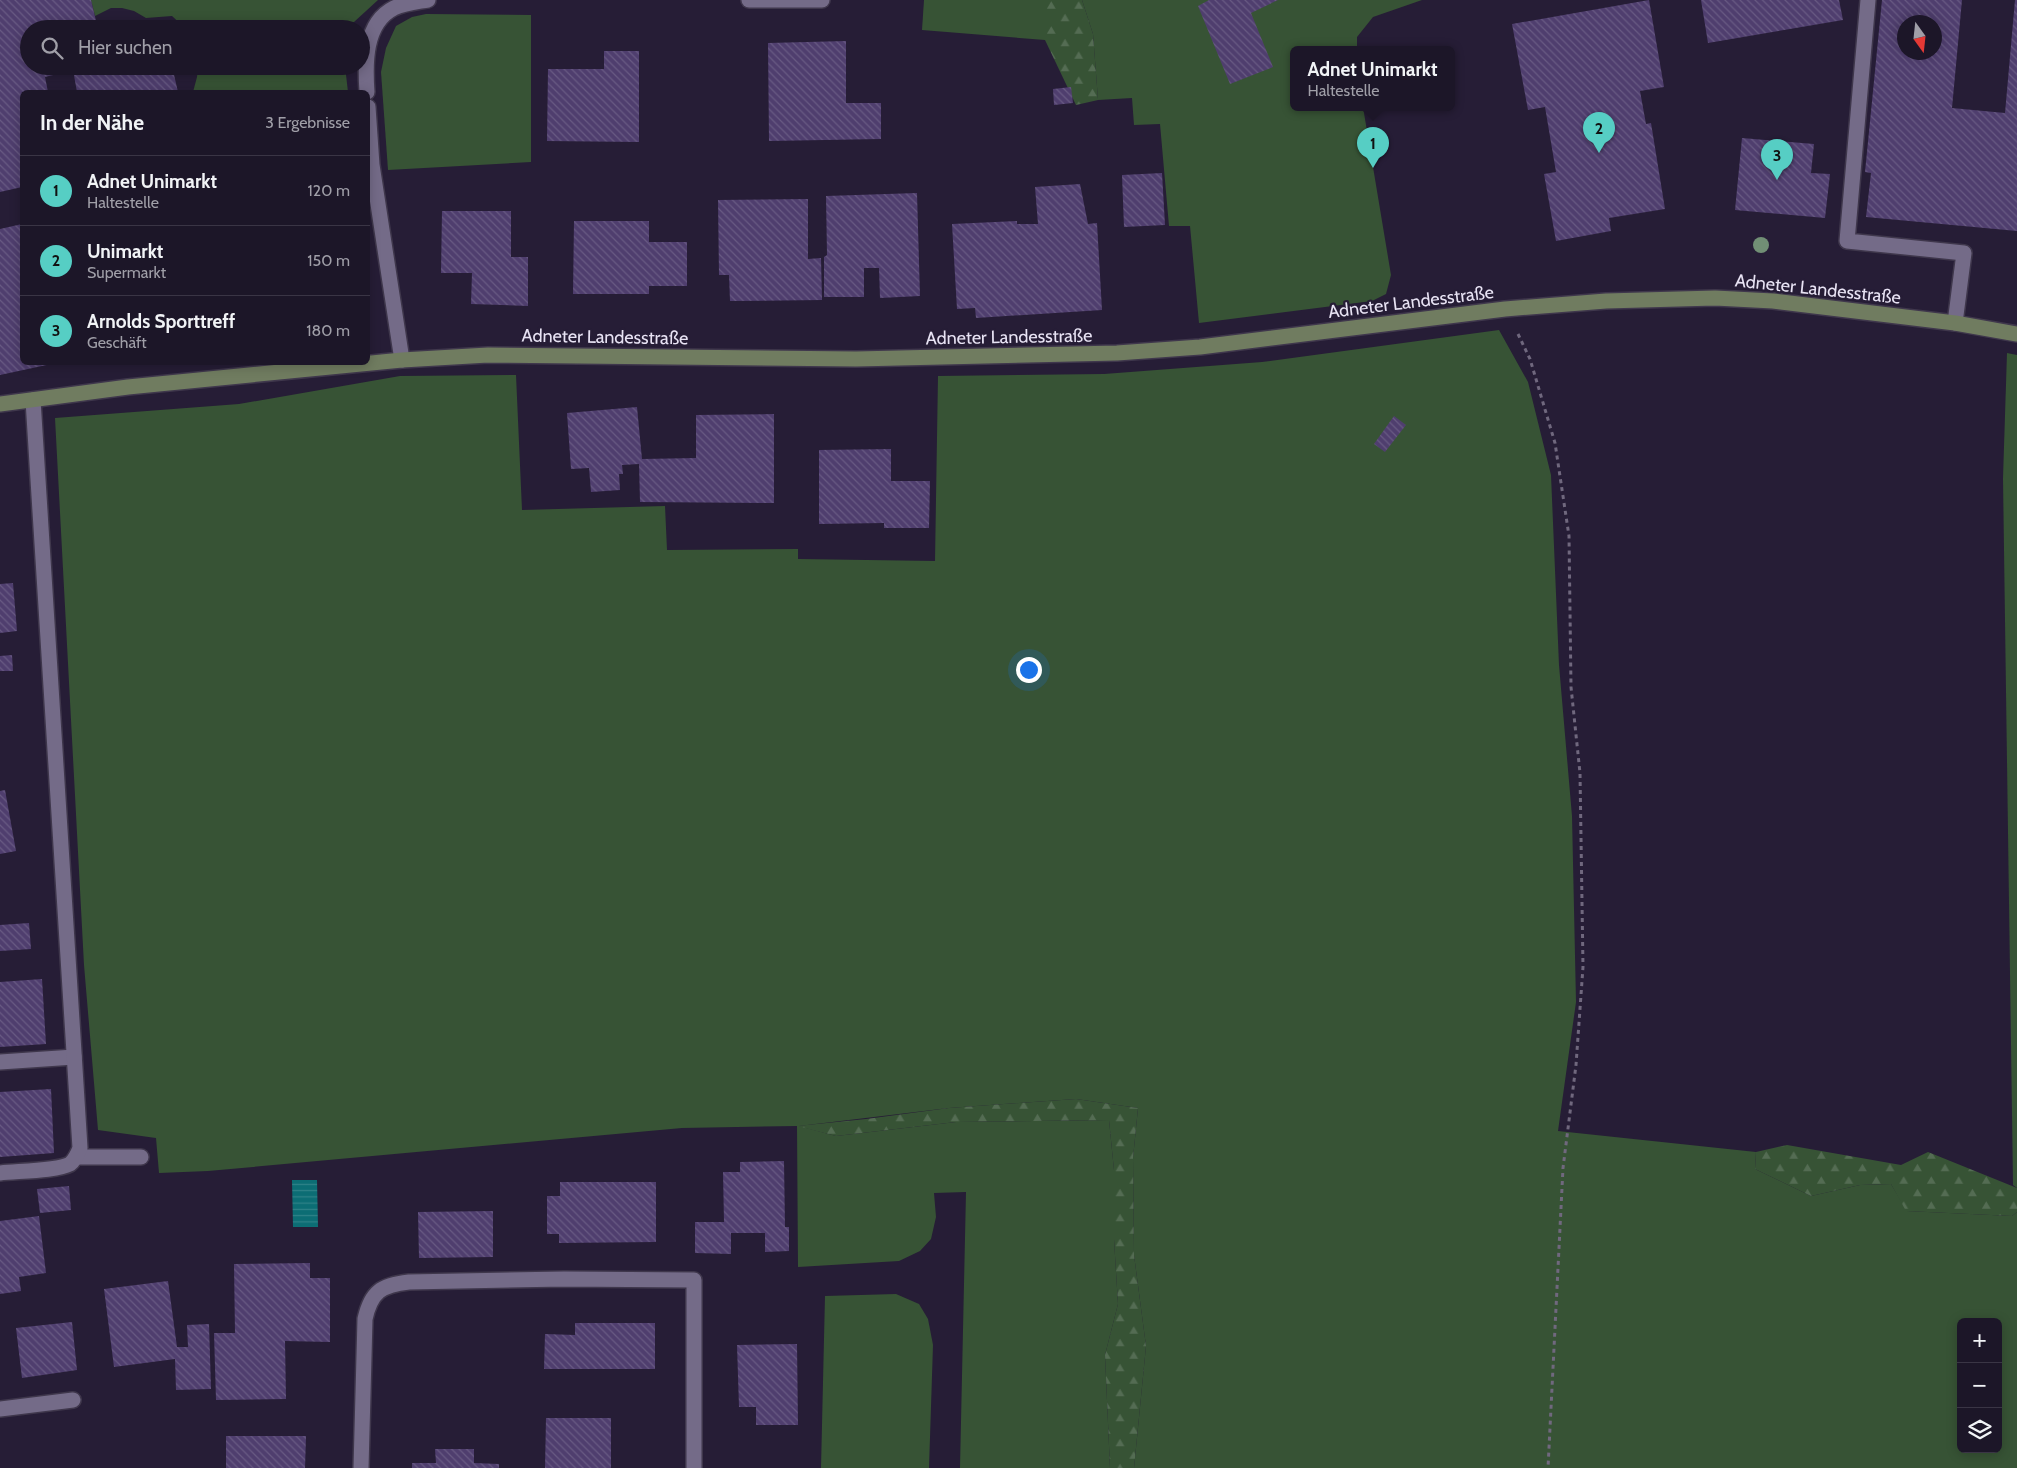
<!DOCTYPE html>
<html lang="de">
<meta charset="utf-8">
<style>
body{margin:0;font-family:Cabin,sans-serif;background:#251f30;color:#f1f3f6}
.controls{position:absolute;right:15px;bottom:15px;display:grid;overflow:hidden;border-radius:8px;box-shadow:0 2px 12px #0003}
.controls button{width:45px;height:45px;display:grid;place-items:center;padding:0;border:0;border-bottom:1px solid #3a3545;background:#1c1628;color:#f1f3f6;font:25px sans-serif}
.compass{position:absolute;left:1897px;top:15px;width:45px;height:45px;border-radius:50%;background:#1c1628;box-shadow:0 2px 12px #0003;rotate:165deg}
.you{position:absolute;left:1028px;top:669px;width:18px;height:18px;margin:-12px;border:4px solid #fff;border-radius:50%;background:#1a73e8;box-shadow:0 0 0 8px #1a73e833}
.badge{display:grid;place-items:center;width:32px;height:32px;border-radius:50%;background:#56cec4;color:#111;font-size:16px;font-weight:700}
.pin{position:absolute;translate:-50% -41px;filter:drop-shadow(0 1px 2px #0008)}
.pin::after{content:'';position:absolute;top:26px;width:18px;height:15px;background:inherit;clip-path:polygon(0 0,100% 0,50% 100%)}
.popup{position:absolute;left:1290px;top:46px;width:165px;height:65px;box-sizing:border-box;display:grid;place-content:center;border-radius:8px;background:#1c1628;filter:drop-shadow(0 1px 4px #0005);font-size:16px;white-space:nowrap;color:#a09fa8}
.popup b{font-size:19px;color:#f1f3f6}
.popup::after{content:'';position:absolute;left:50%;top:100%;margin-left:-10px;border:10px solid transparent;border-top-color:#1c1628}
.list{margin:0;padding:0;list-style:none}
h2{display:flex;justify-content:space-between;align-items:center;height:65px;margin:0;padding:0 20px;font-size:21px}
h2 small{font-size:16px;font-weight:400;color:#a09fa8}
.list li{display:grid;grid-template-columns:32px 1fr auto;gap:15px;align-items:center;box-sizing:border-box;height:70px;padding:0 20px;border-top:1px solid #3a3545}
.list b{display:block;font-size:19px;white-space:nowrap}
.list p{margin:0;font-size:16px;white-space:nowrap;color:#a09fa8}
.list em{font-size:16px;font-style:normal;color:#a09fa8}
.icon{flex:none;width:28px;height:28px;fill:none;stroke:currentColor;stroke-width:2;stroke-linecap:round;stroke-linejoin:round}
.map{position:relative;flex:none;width:2017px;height:1468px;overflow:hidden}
.search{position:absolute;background:#1c1628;box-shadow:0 2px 12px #0003;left:20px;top:20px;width:350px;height:55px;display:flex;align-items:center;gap:12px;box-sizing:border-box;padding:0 18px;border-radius:28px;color:#a09fa8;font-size:19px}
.panel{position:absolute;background:#1c1628;box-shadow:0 2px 12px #0003;left:20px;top:90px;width:350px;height:275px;border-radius:8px}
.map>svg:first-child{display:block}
.grass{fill:#375335;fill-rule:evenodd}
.forest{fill:url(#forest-firs)}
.water{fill:url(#water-rules)}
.building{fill:url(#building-back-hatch);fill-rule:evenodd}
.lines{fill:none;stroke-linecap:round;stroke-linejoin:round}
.lane-casing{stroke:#3f374c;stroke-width:18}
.street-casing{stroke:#3f374c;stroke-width:18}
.secondary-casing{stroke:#3f374c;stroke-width:18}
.path{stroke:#70687e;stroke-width:3;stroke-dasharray:4 4;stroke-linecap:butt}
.lane{stroke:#746b88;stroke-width:15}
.street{stroke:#746b88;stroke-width:15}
.secondary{stroke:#707c60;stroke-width:15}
.tree{fill:#718f75}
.labels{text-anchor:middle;stroke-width:4.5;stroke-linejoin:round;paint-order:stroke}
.street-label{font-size:18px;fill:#e8e3f4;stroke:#261d36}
</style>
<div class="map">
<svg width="2017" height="1468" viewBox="0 0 2017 1468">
<defs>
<pattern id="forest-firs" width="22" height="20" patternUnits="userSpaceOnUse" patternTransform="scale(1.25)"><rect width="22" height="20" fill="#375335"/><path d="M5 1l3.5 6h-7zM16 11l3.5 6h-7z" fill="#546c53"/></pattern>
<pattern id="water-rules" width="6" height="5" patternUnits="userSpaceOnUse" patternTransform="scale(1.25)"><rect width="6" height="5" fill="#0c6d74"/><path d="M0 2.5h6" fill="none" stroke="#2f8288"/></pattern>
<pattern id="building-back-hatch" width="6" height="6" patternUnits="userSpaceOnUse" patternTransform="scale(1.25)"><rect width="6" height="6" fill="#4f3e6e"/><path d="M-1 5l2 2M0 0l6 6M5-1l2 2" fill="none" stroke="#685a83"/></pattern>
</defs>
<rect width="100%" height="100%" fill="#261d36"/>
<!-- grass -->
<g class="grass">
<path d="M91 0H378L354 22 341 24V29H186L172 16 146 18 134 11 122 8H111L95 16Z"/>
<path d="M924 0H1045V40L922 30Z"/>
<path d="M1082 0H1422L1373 17 1357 37V49H1294V107H1363L1391 275 1386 294 1372 301 1199 323 1190 226H1169L1160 124 1134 125 1132 98 1098 100 1093 34Z"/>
<path d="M426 14 531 15V162L388 170 381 72 386 48 396 26 412 17Z"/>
<path d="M198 66H345L348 92H193L197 77Z"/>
<path d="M1499 330 1528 382 1551 475 1559 665 1572 816 1576 1002 1558 1131 1756 1152 1755 1169 1811 1196 1860 1185 1891 1184 1907 1211 2012 1216 2017 1212V1468H1134L1146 1346 1134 1255 1133 1158 1138 1108 1076 1099 949 1108 799 1126 836 1136 956 1122 1109 1120 1114 1170V1239L1118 1304 1105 1355 1110 1468H960L966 1192 934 1193 936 1217 931 1239 920 1251 899 1261 798 1267 797 1126 682 1128 208 1171 159 1173 156 1138 98 1130 84 965 55 418 239 404 400 376 516 375 522 510 665 506 667 550 798 549V559L935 561 938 376 1104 374 1262 362ZM1961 1322H1998V1449H1961Z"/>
<path d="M2007 353 2017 355V1188L2013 1185 2003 478Z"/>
<path d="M896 1294 919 1304 928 1319 933 1345 929 1468H821L825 1296Z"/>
</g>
<!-- forest -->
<g class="forest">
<path d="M1045 0H1082L1093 34 1098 100 1076 105 1045 40Z"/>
<path d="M1076 1099 1138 1108 1133 1158 1134 1255 1146 1346 1134 1468H1110L1105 1355 1118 1304 1114 1239V1170L1109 1120 956 1122 836 1136 797 1126 866 1119 949 1108Z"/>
<path d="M1787 1145 1901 1165 1928 1152 2017 1188V1212L2012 1216 1906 1211 1891 1184 1860 1185 1811 1196 1755 1169 1756 1152Z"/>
</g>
<!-- water -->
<path class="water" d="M292 1180H317L318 1227H293Z"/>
<!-- building -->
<g class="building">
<path d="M0 0H91L98 29H29V66H172L178 92H77L73 70 45 77 48 92H22V187L0 192Z"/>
<path d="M1209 0H1278L1251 13 1273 67 1230 84 1198 6Z"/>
<path d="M1649 0 1664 87 1640 91 1646 124 1651 123 1665 209 1609 218 1611 231 1556 241 1544 174 1556 172 1545 107 1528 110 1512 24Z"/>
<path d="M1701 0H1839L1843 20 1708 43Z"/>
<path d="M1882 0H1962L1952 108 2005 113 2015 0H2017V231L1866 217 1871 173 1865 172ZM1904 22H1934V52H1904Z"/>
<path d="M846 41V103H881V139L769 141 768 43Z"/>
<path d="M604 51H639V142L547 141 548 69H604Z"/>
<path d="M1071 87 1073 103 1054 105 1053 89Z"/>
<path d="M1742 138 1814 144 1811 173 1830 174 1825 218 1735 210Z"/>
<path d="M1162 173 1165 225 1124 227 1122 175Z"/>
<path d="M1080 184 1088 224 1097 223 1102 310 976 318 975 308 957 309 952 224 1017 221V224H1038L1035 187Z"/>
<path d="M917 193 920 296 880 298 879 268H864V297H824V257L827 255 826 196Z"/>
<path d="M808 199V259L821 258 822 300 730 301 729 275H719L718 200Z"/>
<path d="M442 211H511V257H528V306L471 304 472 273H441Z"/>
<path d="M574 221H649V242H687V286H649V294H573Z"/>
<path d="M22 224V362L56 363 0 375V229Z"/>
<path d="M637 407 642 459 696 458V415L774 414V503L640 502 639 464 622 465 623 474H619L620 490 591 492 589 468 571 469 567 413Z"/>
<path d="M1394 416 1406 425 1385 452 1374 444Z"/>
<path d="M891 449V481H930L929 528H884V523L819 524V450Z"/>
<path d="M13 583 17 631 0 633V584Z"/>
<path d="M12 655 13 671H0V656Z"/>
<path d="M5 790 16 851 0 854V791Z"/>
<path d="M29 923 31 949 0 951V925Z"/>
<path d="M42 979 46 1044 0 1047V982Z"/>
<path d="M51 1089 54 1153 0 1157V1092Z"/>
<path d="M784 1161 785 1227H789V1251L765 1252V1233H731V1254L695 1253V1222H724L723 1172H740V1162Z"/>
<path d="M560 1182H656V1242L559 1243V1234H547V1196H560Z"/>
<path d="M69 1186 71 1210 40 1213 37 1189Z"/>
<path d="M493 1211V1257L419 1258 418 1212Z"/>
<path d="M39 1216 46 1273 19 1277 21 1291 0 1294V1221Z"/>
<path d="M310 1263V1278H330V1342L285 1341 286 1399 216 1400 214 1333H235L234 1264Z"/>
<path d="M168 1281 177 1347H188L187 1325 209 1324 211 1389 176 1390 175 1359 114 1367 104 1289Z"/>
<path d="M72 1322 77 1370 22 1378 16 1328Z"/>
<path d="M575 1323H655V1369H544L545 1334 575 1335Z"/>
<path d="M797 1344 798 1425H756V1407H739L737 1345Z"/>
<path d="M546 1418H611V1468H545Z"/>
<path d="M226 1436H306L305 1468H226Z"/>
<path d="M435 1449H474V1463L499 1464V1468H412V1463H436Z"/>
</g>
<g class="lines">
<defs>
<g id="lane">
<path d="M1868 0 1847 241 1964 253 1955 323"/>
<path d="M0 1062 74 1057"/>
<path d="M76 1157H141"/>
</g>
<g id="street">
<path d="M749 0H822"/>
<path d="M367 92C365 65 364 23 394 8 405 3 417 2 428 0"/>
<path d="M368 107 372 165 402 360"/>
<path d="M0 1173C16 1171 57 1171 70 1164 75 1160 78 1153 80 1148L33 400"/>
<path d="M0 1409 73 1400"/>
<path d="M361 1468 365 1319C371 1292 381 1285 409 1282L564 1279 694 1280V1468"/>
</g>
<path id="secondary" d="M0 404 128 387 402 360 488 355 856 359 1117 353 1200 347 1505 309 1606 301 1715 298 1773 301 1955 323 2017 334"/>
</defs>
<!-- lane casing -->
<use href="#lane" class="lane-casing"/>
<!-- street casing -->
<use href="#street" class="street-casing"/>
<!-- secondary casing -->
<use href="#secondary" class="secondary-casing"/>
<!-- path -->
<path class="path" d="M1518 334 1530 359 1555 443 1569 536 1571 687 1580 773 1583 967 1576 1065 1563 1168 1548 1468"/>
<!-- lane -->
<use href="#lane" class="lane"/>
<!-- street -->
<use href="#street" class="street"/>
<!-- secondary -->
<use href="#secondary" class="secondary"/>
</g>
<!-- trees -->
<circle class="tree" cx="1761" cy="245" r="8"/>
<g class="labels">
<!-- street labels -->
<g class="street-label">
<text transform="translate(1818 289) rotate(6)" y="6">Adneter Landesstraße</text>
<text transform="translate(1411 302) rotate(-7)" y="6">Adneter Landesstraße</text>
<text transform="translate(605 337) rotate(1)" y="6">Adneter Landesstraße</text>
<text transform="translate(1009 337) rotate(-1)" y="6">Adneter Landesstraße</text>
</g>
</g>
</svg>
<div class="controls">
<button>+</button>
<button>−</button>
<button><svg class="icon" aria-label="layers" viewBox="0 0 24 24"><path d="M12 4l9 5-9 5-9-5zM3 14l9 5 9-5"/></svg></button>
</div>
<svg class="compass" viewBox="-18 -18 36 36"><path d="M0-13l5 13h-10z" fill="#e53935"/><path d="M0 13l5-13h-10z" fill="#a09fa8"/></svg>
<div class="you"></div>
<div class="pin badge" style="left:1373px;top:168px">1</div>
<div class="popup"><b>Adnet Unimarkt</b>Haltestelle</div>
<div class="pin badge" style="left:1599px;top:153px">2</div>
<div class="pin badge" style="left:1777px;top:180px">3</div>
<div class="search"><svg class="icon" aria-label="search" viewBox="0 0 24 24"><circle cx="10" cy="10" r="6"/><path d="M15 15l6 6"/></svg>Hier suchen</div>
<section class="panel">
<h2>In der Nähe<small>3 Ergebnisse</small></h2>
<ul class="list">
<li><span class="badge">1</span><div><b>Adnet Unimarkt</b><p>Haltestelle</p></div><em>120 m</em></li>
<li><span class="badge">2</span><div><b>Unimarkt</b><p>Supermarkt</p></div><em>150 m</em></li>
<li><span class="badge">3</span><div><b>Arnolds Sporttreff</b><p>Geschäft</p></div><em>180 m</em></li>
</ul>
</section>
</div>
